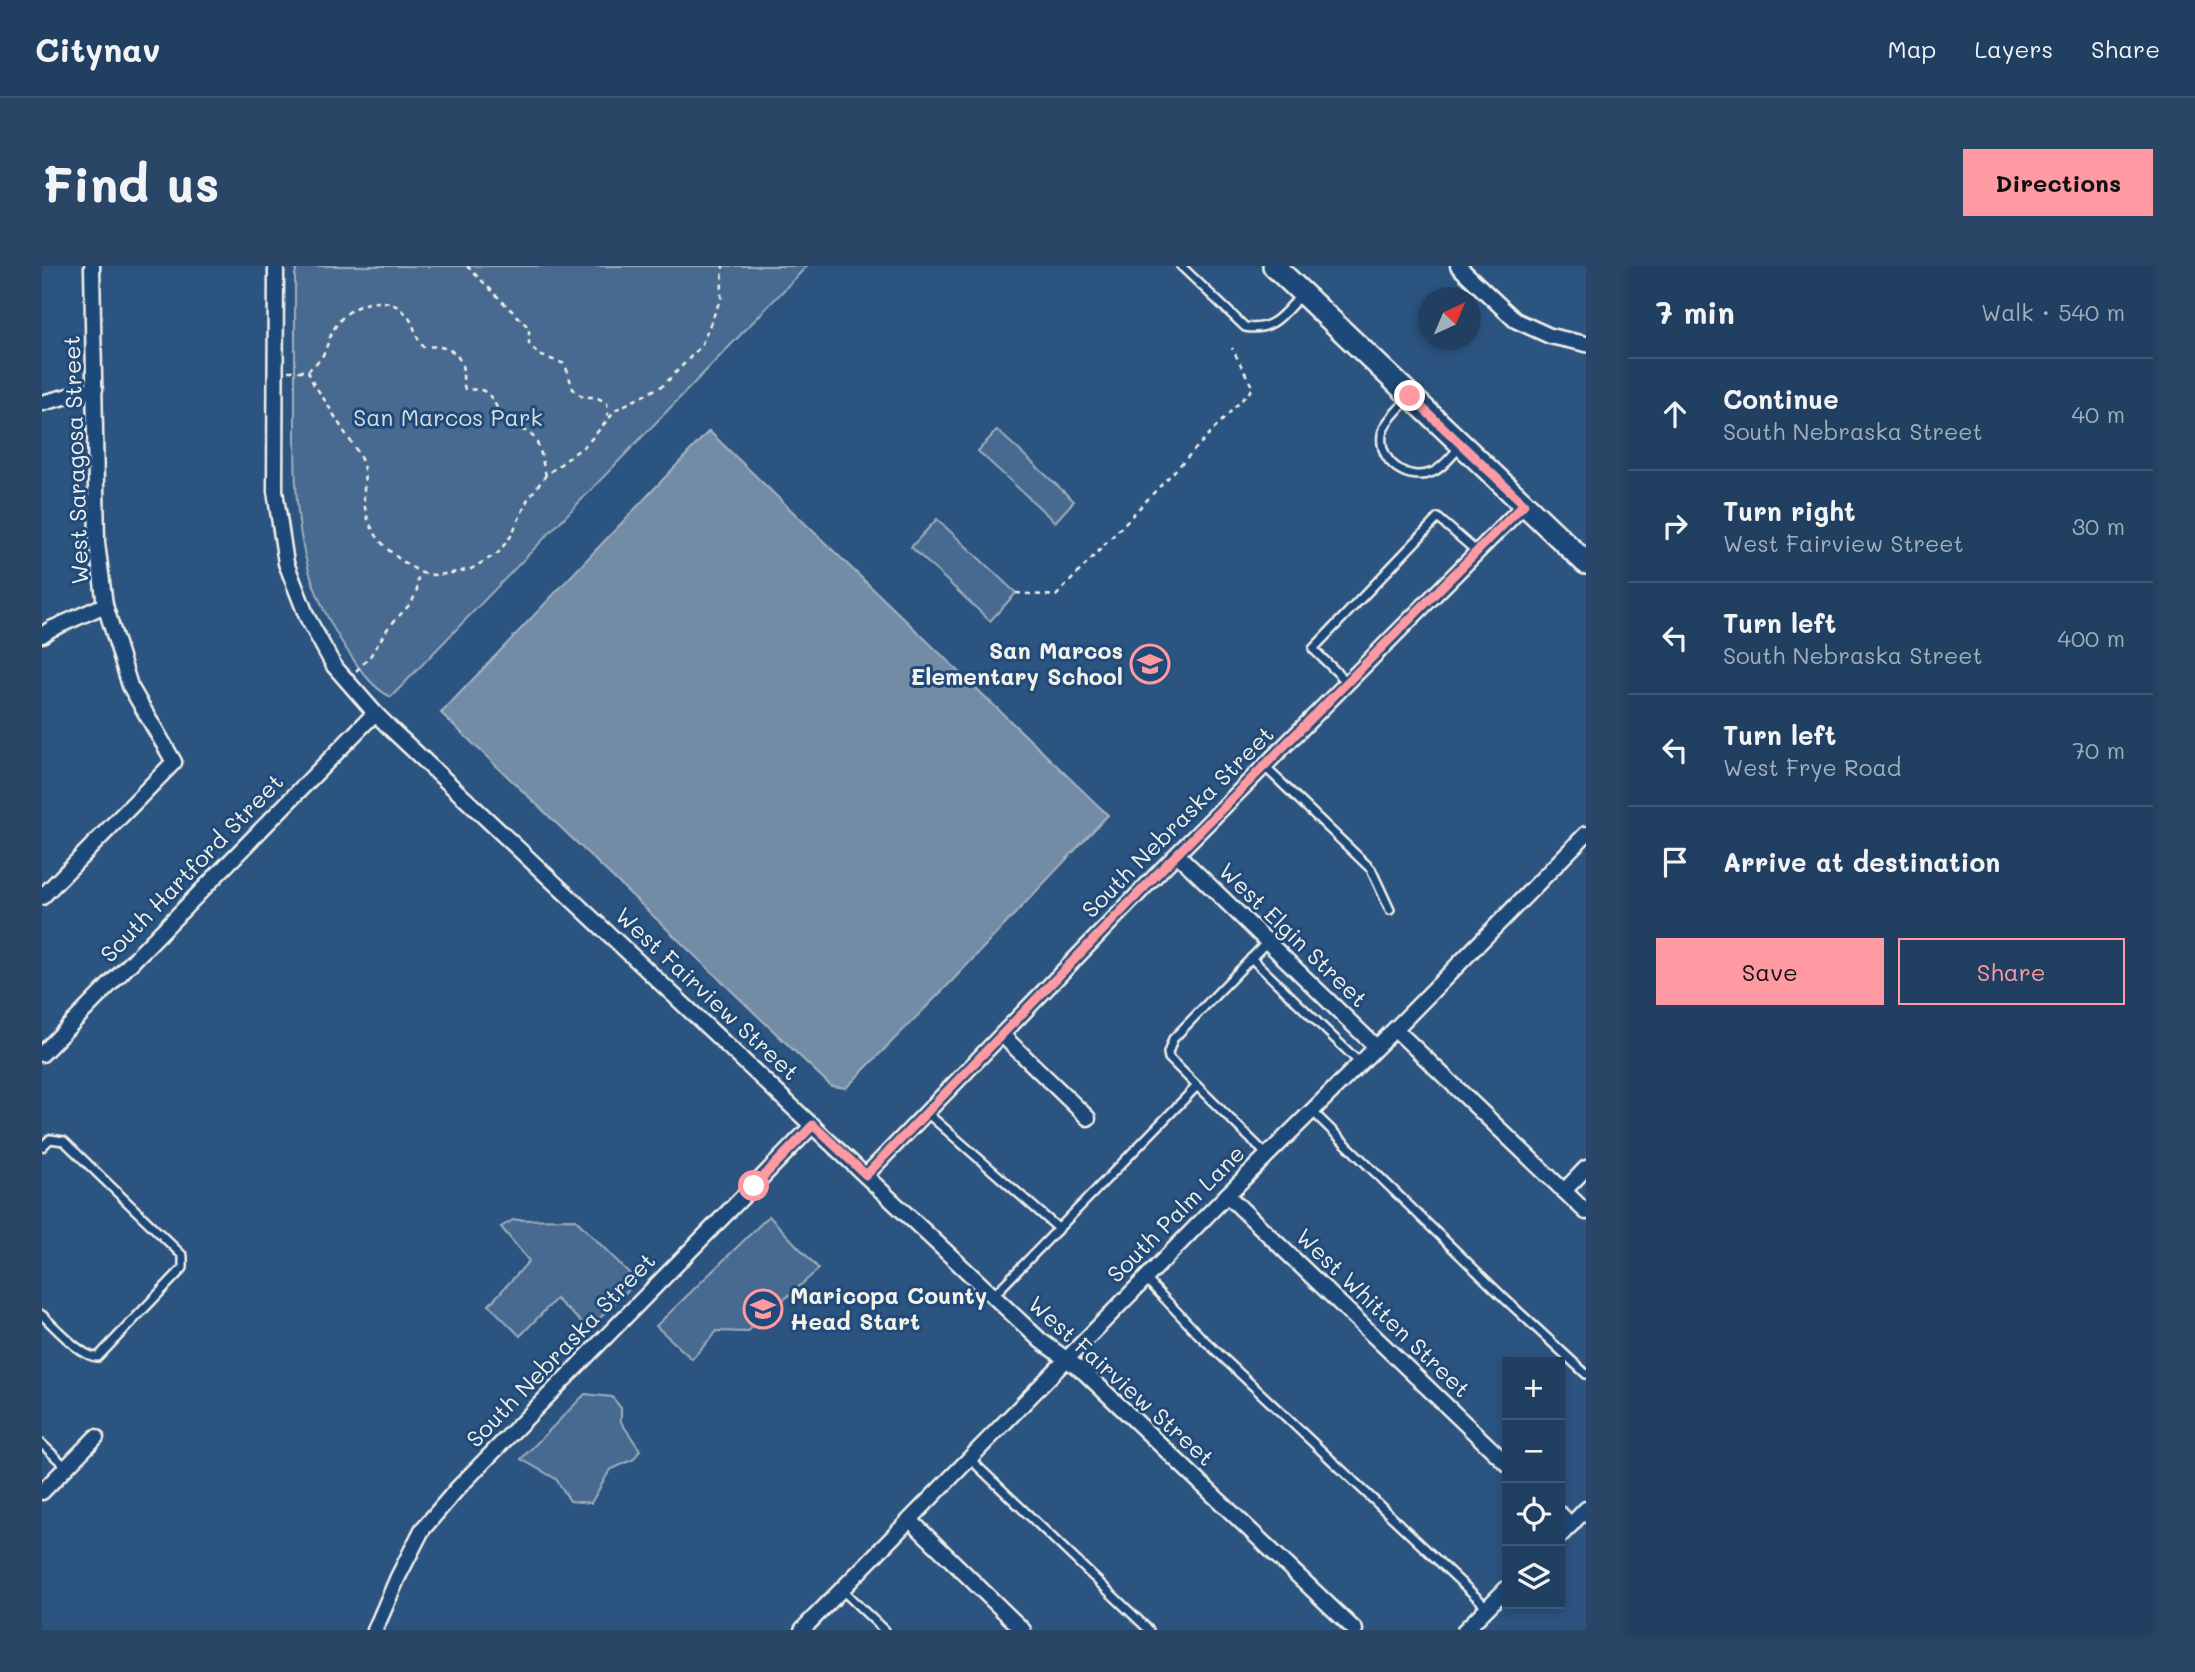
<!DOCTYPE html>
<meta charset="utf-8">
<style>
body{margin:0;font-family:Mali,sans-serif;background:#294667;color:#f1f3f6}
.controls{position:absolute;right:21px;bottom:21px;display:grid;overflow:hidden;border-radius:0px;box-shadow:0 4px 10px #0003}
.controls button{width:63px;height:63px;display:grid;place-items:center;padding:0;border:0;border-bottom:2px solid #3e5876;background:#213f61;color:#f1f3f6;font:35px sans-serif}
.compass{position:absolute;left:1376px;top:21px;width:63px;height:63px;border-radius:50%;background:#213f61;box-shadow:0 4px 10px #0003;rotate:44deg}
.stop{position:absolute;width:21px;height:21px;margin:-16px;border:5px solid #ff9aa2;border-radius:50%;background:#fff}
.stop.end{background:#ff9aa2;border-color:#fff;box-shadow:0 2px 7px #0008}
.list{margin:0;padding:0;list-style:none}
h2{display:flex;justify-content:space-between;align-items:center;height:91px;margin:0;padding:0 28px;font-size:30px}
h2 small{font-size:23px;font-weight:400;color:#a2afbd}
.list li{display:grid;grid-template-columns:46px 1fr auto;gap:21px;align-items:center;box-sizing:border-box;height:112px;padding:0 28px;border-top:2px solid #3e5876}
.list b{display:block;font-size:26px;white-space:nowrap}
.list p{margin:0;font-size:23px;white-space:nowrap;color:#a2afbd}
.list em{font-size:23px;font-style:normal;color:#a2afbd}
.actions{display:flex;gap:14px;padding:21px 28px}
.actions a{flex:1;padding:16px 0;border:2px solid #ff9aa2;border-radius:0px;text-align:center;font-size:24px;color:#ff9aa2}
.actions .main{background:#ff9aa2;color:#111}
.icon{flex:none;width:38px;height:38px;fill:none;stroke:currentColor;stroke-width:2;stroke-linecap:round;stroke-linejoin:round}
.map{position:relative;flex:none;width:1544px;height:1364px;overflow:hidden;border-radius:0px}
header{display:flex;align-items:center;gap:42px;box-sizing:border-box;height:98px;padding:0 35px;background:#213f61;border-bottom:2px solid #3e5876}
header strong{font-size:33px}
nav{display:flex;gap:38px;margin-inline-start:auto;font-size:24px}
.intro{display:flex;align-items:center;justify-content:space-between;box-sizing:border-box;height:168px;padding:0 42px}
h1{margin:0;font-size:49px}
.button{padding:18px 32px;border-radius:0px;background:#ff9aa2;color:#111;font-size:24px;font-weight:700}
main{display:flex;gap:42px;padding:0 42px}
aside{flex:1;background:#213f61;border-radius:0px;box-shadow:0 4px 10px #0003}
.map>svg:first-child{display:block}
.green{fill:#496b90;stroke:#9eaebc;stroke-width:2}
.water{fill:#738ca6;stroke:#a7b4c0;stroke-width:2}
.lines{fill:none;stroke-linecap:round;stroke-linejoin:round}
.lane-casing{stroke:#f4f1e8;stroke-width:12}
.street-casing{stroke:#f4f1e8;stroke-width:19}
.secondary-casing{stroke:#f4f1e8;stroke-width:26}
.path{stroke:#f4f1e8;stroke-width:2.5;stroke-dasharray:5 5;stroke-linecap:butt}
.lane{stroke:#1f4a7a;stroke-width:7}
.street{stroke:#1f4a7a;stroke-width:14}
.secondary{stroke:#1f4a7a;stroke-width:21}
.route{stroke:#ff9aa2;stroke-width:9}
.labels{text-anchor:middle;stroke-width:6;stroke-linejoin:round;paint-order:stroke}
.park-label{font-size:23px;fill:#dadddb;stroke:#1f4a7a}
.street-label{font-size:23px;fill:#f4f1e8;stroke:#1f4a7a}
.poi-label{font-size:23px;font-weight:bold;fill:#f4f1e8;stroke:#1f4a7a;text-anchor:end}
</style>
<header>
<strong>Citynav</strong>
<nav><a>Map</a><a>Layers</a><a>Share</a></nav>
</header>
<div class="intro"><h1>Find us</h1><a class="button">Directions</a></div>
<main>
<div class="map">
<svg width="1544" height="1364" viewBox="0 0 1544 1364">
<rect width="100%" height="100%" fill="#2c5481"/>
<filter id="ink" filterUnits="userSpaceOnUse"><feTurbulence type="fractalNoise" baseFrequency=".0143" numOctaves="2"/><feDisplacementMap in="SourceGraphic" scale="14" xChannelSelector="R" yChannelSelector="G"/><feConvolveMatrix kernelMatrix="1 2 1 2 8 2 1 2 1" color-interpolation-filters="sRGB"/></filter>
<g filter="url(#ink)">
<!-- green -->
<g class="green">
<path d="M255 0H765L349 431C330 422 316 401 305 384 252 306 253 238 253 148 253 102 253 55 253 9Z"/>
<path d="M955 164 1032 235 1013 256 936 185Z"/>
<path d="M895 253 974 327 948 355 869 281Z"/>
<path d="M727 950 777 1003 705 1066 675 1065 650 1093 614 1060Z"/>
<path d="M533 953 595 1015 547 1063 514 1033 478 1070 447 1039 487 995 459 961 471 954Z"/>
<path d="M543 1128 570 1131 579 1142V1156L598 1184 592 1193 568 1204 549 1237 528 1235 514 1213 479 1193Z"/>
</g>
<!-- water -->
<path class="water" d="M667 165 1066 549 909 716 804 822 789 820 399 447Z"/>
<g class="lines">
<defs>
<g id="lane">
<path d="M1139 0 1203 61C1231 66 1242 47 1259 29"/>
<path d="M1366 133C1357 143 1343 155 1340 168 1336 196 1366 217 1391 206 1402 201 1410 189 1419 180"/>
<path d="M1306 417 1271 383 1396 252 1435 286"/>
<path d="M1223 501 1329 603 1348 644"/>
<path d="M1209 692 1318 797"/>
<path d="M1155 820 1127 792 1126 787 1131 773 1225 676"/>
<path d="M1270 845 1464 1034 1544 1108"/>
<path d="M885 847 1017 963"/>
<path d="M0 881 8 873 22 875 141 990V1002L56 1091C40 1092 12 1060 0 1049"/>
<path d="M1103 1012 1156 1068 1445 1341"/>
<path d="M951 1030 1155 820 1225 889"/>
<path d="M0 1178 24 1201"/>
<path d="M928 1193 1107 1364"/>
<path d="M800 1324 842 1364"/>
</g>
<g id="street">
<path d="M234 0 233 225 244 297 265 351 292 400 333 447 351 465 999 1075 1042 1106 1313 1364"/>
<path d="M1416 0 1473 54 1508 70 1544 78"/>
<path d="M0 137 53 123"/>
<path d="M0 369 9 363 63 339"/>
<path d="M1136 589 1334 781"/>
<path d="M0 631 132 496 88 420 63 339 55 277 50 0"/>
<path d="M1353 763 1544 946"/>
<path d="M960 769 1046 852"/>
<path d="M0 788 333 447"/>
<path d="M824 909 1123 600 1483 238"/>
<path d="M1522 925 1544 902"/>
<path d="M1185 929 1465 1198"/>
<path d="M0 1226 54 1171"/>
<path d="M1518 1248 1529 1259"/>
<path d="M868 1254 981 1364"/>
<path d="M1518 1270 1544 1243"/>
<path d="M333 1364 356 1311 380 1264 415 1223 771 859"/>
<path d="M760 1364 1185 929 1362 754 1544 568"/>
<path d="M1423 1364 1465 1322"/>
</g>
<path id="secondary" d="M1232 0 1544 297"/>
</defs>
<!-- lane casing -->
<use href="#lane" class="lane-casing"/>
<!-- street casing -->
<use href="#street" class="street-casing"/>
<!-- secondary casing -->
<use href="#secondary" class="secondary-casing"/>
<!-- path -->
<g class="path">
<path d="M425 0 487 62V78L497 89 523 98 531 123 541 131H554L565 137 566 150"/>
<path d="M246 105H266L271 117C281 131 289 144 298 159 305 171 315 182 320 196 325 209 321 221 322 234 325 270 350 291 380 307"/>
<path d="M266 105C271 100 277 95 281 89 284 83 286 76 289 69 297 50 314 37 335 36 346 35 355 39 364 48 373 58 373 71 381 81 397 79 414 81 420 99 422 107 420 115 423 123 429 124 434 123 439 124 453 128 456 150 465 158 471 164 479 162 485 166 500 174 499 195 504 209"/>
<path d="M974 327 1014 330 1211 122 1190 82"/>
<path d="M314 405 327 392 346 362 370 336 375 324 376 310 380 307 392 309 405 308 429 303 456 287 469 270 486 233 504 209 545 178 575 143 622 119 659 80 679 32 681 0"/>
</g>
<!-- lane -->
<use href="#lane" class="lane"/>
<!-- street -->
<use href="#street" class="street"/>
<!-- secondary -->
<use href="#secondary" class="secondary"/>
</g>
</g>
<g class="lines" filter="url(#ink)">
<!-- route -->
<path class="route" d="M712 920 771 859 824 909 1120 603 1482 238 1368 130"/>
</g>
<!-- icons -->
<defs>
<symbol id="school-ring" viewBox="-11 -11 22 22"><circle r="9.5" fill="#1f4a7a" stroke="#ff9aa2" stroke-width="1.5"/><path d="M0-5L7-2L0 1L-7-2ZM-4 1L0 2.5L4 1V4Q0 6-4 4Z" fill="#ff9aa2"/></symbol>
</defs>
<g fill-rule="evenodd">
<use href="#school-ring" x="1086" y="376" width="44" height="44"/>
<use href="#school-ring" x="699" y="1021" width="44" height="44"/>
</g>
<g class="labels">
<!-- park labels -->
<g class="park-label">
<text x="406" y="160">San Marcos Park</text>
</g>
<!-- street labels -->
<g class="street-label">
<text transform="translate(34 194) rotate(-92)" y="8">West Saragosa Street</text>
<text transform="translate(1136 556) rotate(-45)" y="8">South Nebraska Street</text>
<text transform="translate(150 602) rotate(-46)" y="8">South Hartford Street</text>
<text transform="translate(1251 669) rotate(44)" y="8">West Elgin Street</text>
<text transform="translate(665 728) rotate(43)" y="8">West Fairview Street</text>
<text transform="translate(1134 948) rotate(-45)" y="8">South Palm Lane</text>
<text transform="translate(1341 1047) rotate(44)" y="8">West Whitten Street</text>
<text transform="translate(519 1084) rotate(-46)" y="8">South Nebraska Street</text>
<text transform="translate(1079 1115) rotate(42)" y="8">West Fairview Street</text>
</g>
<!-- poi labels -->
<g class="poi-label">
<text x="1081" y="393">San Marcos<tspan x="1081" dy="26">Elementary School</tspan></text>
<text x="748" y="1038" text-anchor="start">Maricopa County<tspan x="748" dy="26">Head Start</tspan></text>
</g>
</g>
</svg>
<div class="controls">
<button>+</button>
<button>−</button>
<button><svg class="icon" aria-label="locate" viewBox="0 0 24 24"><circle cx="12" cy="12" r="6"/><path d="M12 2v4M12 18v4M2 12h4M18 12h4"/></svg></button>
<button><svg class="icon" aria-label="layers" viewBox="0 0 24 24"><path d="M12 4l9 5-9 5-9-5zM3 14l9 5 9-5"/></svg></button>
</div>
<svg class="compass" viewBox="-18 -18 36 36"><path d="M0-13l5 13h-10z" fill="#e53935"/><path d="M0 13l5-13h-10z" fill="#a2afbd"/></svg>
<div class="stop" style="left:712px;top:920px"></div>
<div class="stop end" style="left:1368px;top:130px"></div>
</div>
<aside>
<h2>7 min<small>Walk · 540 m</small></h2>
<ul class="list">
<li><svg class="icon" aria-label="ahead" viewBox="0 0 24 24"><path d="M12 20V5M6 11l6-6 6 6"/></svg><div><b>Continue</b><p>South Nebraska Street</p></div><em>40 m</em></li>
<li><svg class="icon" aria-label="right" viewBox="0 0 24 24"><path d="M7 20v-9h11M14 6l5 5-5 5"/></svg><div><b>Turn right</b><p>West Fairview Street</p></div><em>30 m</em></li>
<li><svg class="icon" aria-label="left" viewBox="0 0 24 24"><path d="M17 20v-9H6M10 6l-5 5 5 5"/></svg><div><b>Turn left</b><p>South Nebraska Street</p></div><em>400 m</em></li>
<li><svg class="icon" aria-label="left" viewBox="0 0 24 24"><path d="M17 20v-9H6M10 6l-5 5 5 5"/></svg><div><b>Turn left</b><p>West Frye Road</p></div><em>70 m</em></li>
<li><svg class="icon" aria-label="arrive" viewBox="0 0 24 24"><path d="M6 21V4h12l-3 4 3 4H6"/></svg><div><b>Arrive at destination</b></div></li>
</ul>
<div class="actions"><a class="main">Save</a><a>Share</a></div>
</aside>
</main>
